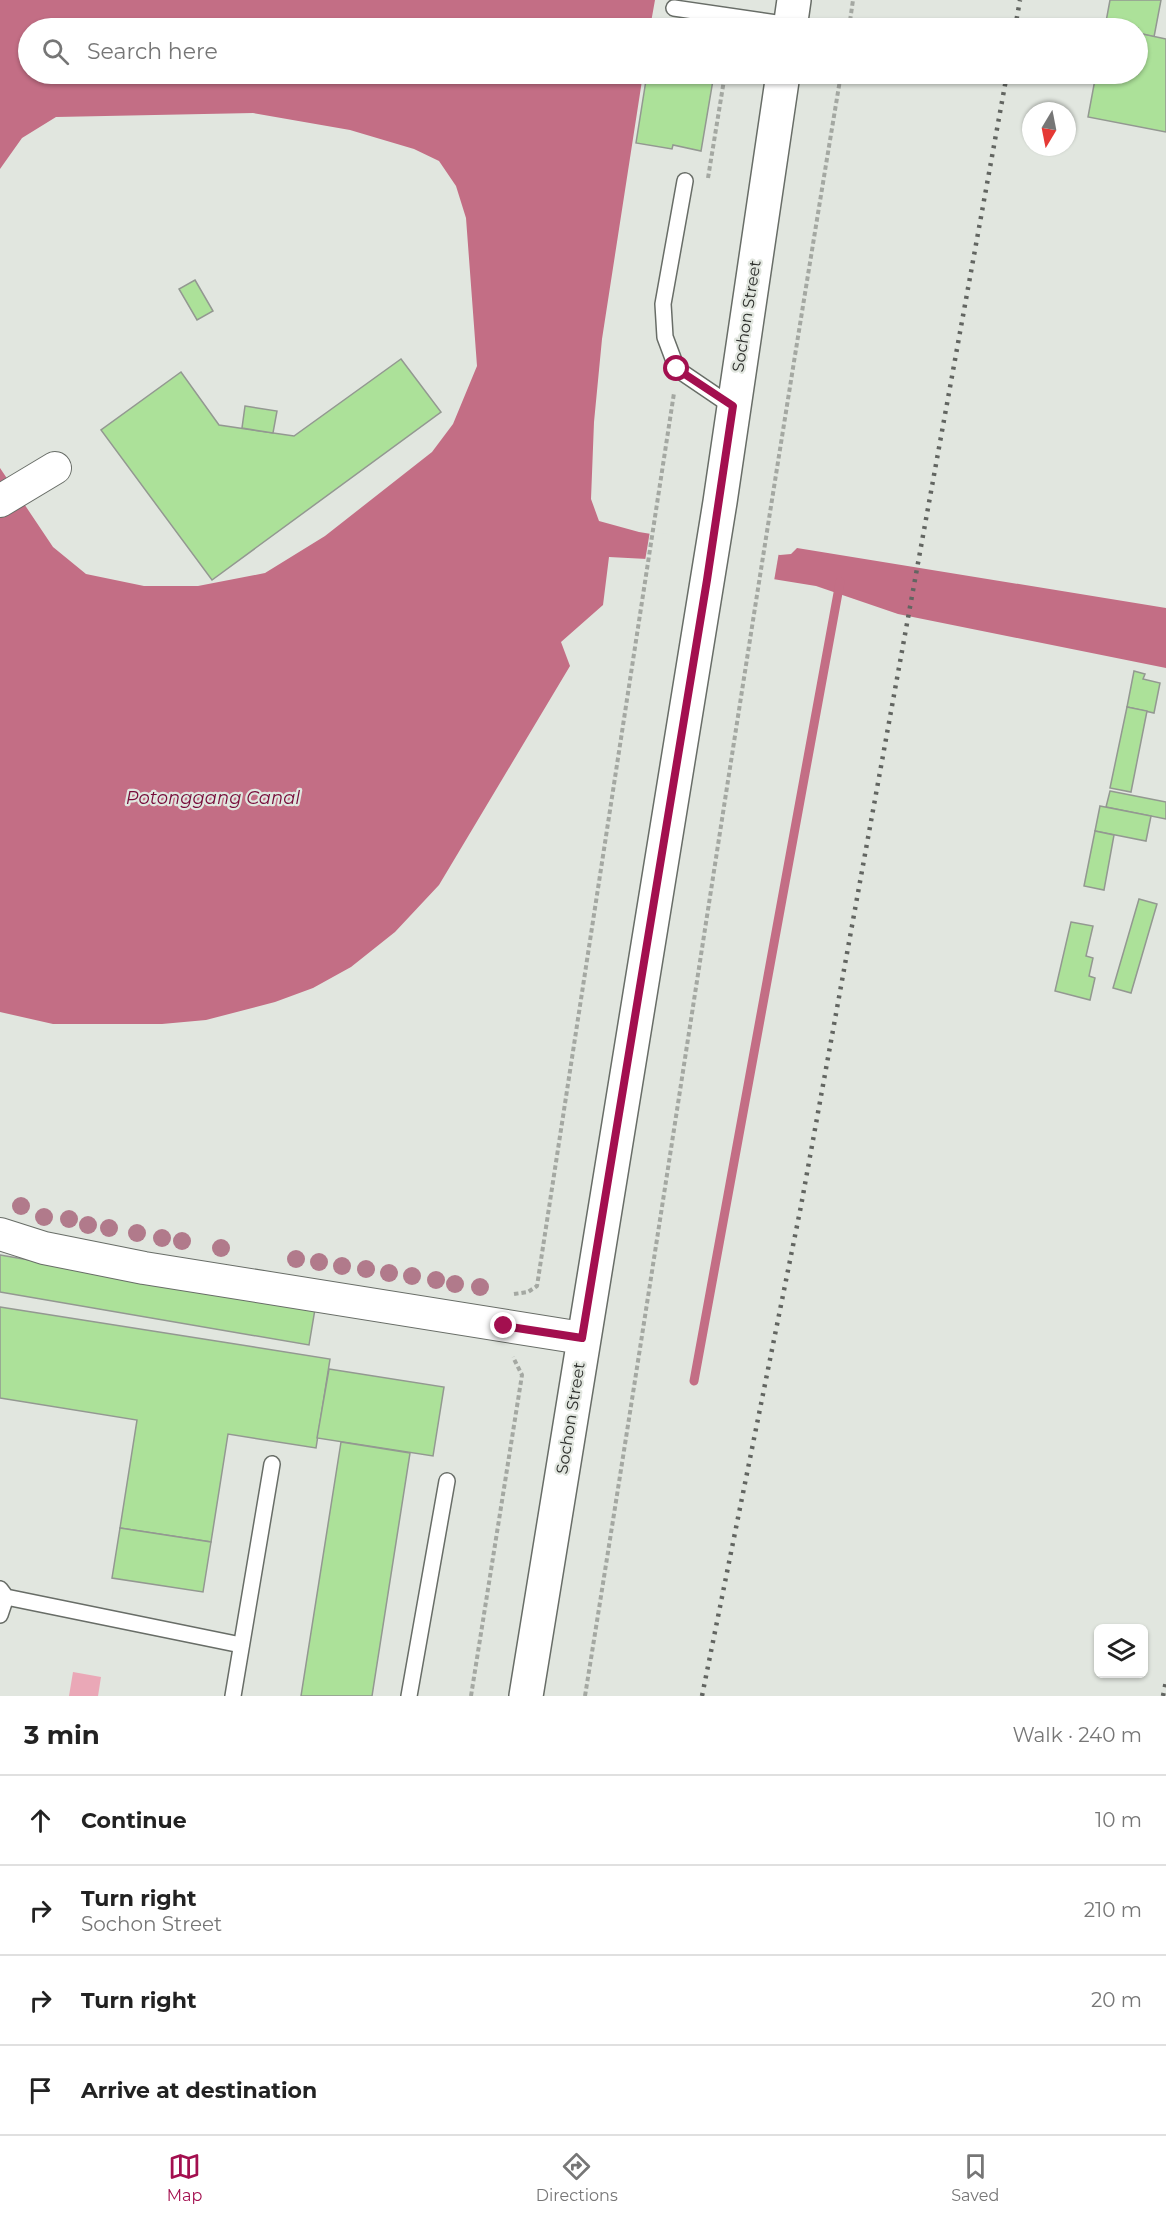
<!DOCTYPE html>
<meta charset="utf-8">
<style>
body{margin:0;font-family:Montserrat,sans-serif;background:#f6f6f6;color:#222}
.controls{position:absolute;right:18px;bottom:18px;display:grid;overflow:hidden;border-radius:9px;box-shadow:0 2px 4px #0004}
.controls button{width:54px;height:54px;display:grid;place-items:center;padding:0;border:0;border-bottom:2px solid #e0e0e0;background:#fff;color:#222;font:30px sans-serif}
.compass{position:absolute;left:1022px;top:102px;width:54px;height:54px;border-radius:50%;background:#fff;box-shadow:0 2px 4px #0004;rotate:190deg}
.stop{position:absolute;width:18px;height:18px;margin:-14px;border:4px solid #a30f4f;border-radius:50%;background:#fff}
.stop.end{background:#a30f4f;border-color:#fff;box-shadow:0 2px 6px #0008}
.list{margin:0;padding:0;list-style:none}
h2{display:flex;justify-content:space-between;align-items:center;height:78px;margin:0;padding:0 24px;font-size:26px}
h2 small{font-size:20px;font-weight:400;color:#767676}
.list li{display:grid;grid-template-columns:39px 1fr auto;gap:18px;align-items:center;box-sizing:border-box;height:90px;padding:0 24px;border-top:2px solid #e0e0e0}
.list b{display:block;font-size:22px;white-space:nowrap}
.list p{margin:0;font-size:20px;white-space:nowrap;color:#767676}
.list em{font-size:20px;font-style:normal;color:#767676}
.icon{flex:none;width:33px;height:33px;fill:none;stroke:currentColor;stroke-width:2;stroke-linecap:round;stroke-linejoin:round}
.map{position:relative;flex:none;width:1166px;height:1696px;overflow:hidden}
.search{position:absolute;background:#fff;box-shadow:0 2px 4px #0004;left:18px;right:18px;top:18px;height:66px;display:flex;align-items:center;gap:15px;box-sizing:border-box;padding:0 21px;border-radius:33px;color:#767676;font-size:22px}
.sheet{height:438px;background:#fff}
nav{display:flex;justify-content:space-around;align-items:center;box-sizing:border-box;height:84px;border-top:2px solid #e0e0e0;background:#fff;font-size:16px;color:#767676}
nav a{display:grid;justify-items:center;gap:3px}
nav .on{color:#a30f4f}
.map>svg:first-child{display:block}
.green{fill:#eaa8b7}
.water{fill:#c36e85}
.pier{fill:#e1e6df}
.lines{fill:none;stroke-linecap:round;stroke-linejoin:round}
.stream{stroke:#c36e85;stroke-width:9}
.building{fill:#ace199;stroke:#939891;stroke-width:1.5}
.lane-casing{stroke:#686d67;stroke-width:18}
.street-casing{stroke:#686d67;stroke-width:34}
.primary-casing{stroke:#686d67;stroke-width:36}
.path{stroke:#a4a8a2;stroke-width:4;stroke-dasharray:4.5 3;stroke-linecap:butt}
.lane{stroke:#fff;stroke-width:15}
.street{stroke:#fff;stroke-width:32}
.primary{stroke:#fff;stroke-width:33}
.rail{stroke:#626561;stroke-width:4.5;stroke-dasharray:3 6;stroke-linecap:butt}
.tree{fill:#b17a8b}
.route{stroke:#a30f4f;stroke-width:8}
.labels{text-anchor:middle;stroke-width:4.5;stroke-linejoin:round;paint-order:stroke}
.street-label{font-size:16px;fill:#2d2f2c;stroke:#e1e6df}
.water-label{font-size:18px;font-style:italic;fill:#760a38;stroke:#e1e6df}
</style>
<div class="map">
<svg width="1166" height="1696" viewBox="0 0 1166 1696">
<rect width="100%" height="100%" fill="#e1e6df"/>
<!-- green -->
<path class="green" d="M73 1672 101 1677 98 1696H69Z"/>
<!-- water -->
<path class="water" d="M0 0H655L650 28H28V74H643L602 339 594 422 591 499 599 521 639 532 780 555 791 554 797 548 1166 608V668L898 614 816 586 647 559 609 557 603 605 561 642 570 666 439 885 395 932 351 967 313 988 275 1002 206 1020 162 1024H53L0 1012V468L53 547 86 574 144 586H198L265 573 325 536 432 452 453 424 477 366 466 218 456 186 439 161 414 149 350 130 253 113 56 117 22 138 0 169Z"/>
<!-- pier -->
<path class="pier" d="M650 531 779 552 774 581 645 561Z"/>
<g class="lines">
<!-- stream -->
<path class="stream" d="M694 1381 840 582"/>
</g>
<!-- building -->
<g class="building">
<path d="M1110 0H1161L1154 37 1138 33V28L1105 27Z"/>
<path d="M1138 33 1166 39V132L1088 117 1096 74H1138Z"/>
<path d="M647 74H714L701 151 673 145 672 149 636 143Z"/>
<path d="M195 280 213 311 197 320 179 289Z"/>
<path d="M401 359 441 412 212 580 101 430 181 372 219 425 294 436Z"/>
<path d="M245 406 277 411 273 433 242 428Z"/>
<path d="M1134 671 1145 674 1143 679 1160 683 1154 713 1127 707Z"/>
<path d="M1127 707 1147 711 1131 792 1110 788Z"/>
<path d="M1110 791 1166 802V819L1106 807Z"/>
<path d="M1100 806 1151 816 1146 841 1095 831Z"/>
<path d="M1095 831 1114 835 1104 890 1084 886Z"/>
<path d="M1139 899 1157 904 1131 993 1113 988Z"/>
<path d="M1071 922 1093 926 1086 956 1093 958 1089 976 1095 978 1090 1000 1055 991Z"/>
<path d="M0 1255 315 1309 309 1345 0 1292Z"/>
<path d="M0 1307 330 1359 316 1448 228 1434 211 1542 120 1528 137 1420 0 1398Z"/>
<path d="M329 1369 444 1387 433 1456 317 1438Z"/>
<path d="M341 1442 410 1453 372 1696H301Z"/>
<path d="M120 1528 211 1542 203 1592 112 1578Z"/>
</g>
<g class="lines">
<defs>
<g id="lane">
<path d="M674 8 790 25"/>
<path d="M685 181 663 304 665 337 677 369 733 407"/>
<path d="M0 1589 6 1597 241 1645"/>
<path d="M0 1615 6 1597"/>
<path d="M233 1696 272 1464"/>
<path d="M409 1696 447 1481"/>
</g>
<g id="street">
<path d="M0 501 55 468"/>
<path d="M0 1234 44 1248 144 1268 582 1338"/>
</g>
<g id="primary">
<path d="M790 28 794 0"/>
<path d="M526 1696 720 502 783 74"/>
</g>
</defs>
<!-- lane casing -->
<use href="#lane" class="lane-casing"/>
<!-- street casing -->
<use href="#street" class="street-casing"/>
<!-- primary casing -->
<use href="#primary" class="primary-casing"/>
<!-- path -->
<g class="path">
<path d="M849 28 853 0"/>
<path d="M708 178 725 74"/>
<path d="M514 1294 528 1292 537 1286 674 393"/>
<path d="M471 1696 522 1375 513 1357"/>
<path d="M585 1696C672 1155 751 614 841 74"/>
</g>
<!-- lane -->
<use href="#lane" class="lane"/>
<!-- street -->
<use href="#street" class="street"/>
<!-- primary -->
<use href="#primary" class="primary"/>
<!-- rail -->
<g class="rail">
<path d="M1015 28 1020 0"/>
<path d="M702 1696 801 1206 1007 74"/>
<path d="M1163 1696 1166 1681"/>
</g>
</g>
<!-- trees -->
<g class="tree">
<circle cx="21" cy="1206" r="9"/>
<circle cx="44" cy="1217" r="9"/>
<circle cx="69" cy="1219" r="9"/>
<circle cx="88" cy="1225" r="9"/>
<circle cx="109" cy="1228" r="9"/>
<circle cx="137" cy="1233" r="9"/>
<circle cx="162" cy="1238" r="9"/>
<circle cx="182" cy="1241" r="9"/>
<circle cx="221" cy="1248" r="9"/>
<circle cx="296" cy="1259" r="9"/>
<circle cx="319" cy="1262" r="9"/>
<circle cx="342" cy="1266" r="9"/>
<circle cx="366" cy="1269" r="9"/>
<circle cx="389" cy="1273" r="9"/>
<circle cx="412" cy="1276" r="9"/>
<circle cx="436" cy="1280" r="9"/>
<circle cx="455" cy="1284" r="9"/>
<circle cx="480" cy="1287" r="9"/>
</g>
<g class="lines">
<!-- route -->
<path class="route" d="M504 1326 582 1338 707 580 733 406 677 369"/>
</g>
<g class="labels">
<!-- street labels -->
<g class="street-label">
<text transform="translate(746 316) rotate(-81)" y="6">Sochon Street</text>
<text transform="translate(570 1418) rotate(-81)" y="6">Sochon Street</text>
</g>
<!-- water labels -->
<g class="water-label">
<text x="213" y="804">Potonggang Canal</text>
</g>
</g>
</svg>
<div class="controls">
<button><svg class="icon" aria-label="layers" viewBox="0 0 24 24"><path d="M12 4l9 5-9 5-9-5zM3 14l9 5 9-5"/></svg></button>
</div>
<svg class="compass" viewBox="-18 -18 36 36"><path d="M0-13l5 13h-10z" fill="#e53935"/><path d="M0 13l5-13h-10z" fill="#767676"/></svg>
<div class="stop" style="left:677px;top:369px"></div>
<div class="stop end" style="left:504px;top:1326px"></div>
<div class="search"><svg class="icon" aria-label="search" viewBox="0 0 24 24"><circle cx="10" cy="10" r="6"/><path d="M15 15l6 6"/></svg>Search here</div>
</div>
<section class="sheet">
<h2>3 min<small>Walk · 240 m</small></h2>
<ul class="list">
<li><svg class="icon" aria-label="ahead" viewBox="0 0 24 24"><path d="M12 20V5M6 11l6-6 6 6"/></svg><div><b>Continue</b></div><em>10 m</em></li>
<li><svg class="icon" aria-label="right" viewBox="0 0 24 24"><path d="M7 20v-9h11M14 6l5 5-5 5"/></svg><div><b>Turn right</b><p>Sochon Street</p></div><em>210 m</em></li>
<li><svg class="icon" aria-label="right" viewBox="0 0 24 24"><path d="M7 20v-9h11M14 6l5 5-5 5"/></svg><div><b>Turn right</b></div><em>20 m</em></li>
<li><svg class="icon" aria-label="arrive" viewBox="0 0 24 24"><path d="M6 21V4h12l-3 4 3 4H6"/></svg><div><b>Arrive at destination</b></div></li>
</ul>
</section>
<nav>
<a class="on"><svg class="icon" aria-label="map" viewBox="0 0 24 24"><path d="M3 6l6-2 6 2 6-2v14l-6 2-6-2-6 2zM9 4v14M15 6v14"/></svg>Map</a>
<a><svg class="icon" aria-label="directions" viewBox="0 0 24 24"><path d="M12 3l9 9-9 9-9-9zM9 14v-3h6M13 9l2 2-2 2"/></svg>Directions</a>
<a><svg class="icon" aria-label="saved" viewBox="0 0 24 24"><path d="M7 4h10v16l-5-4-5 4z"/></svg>Saved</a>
</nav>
